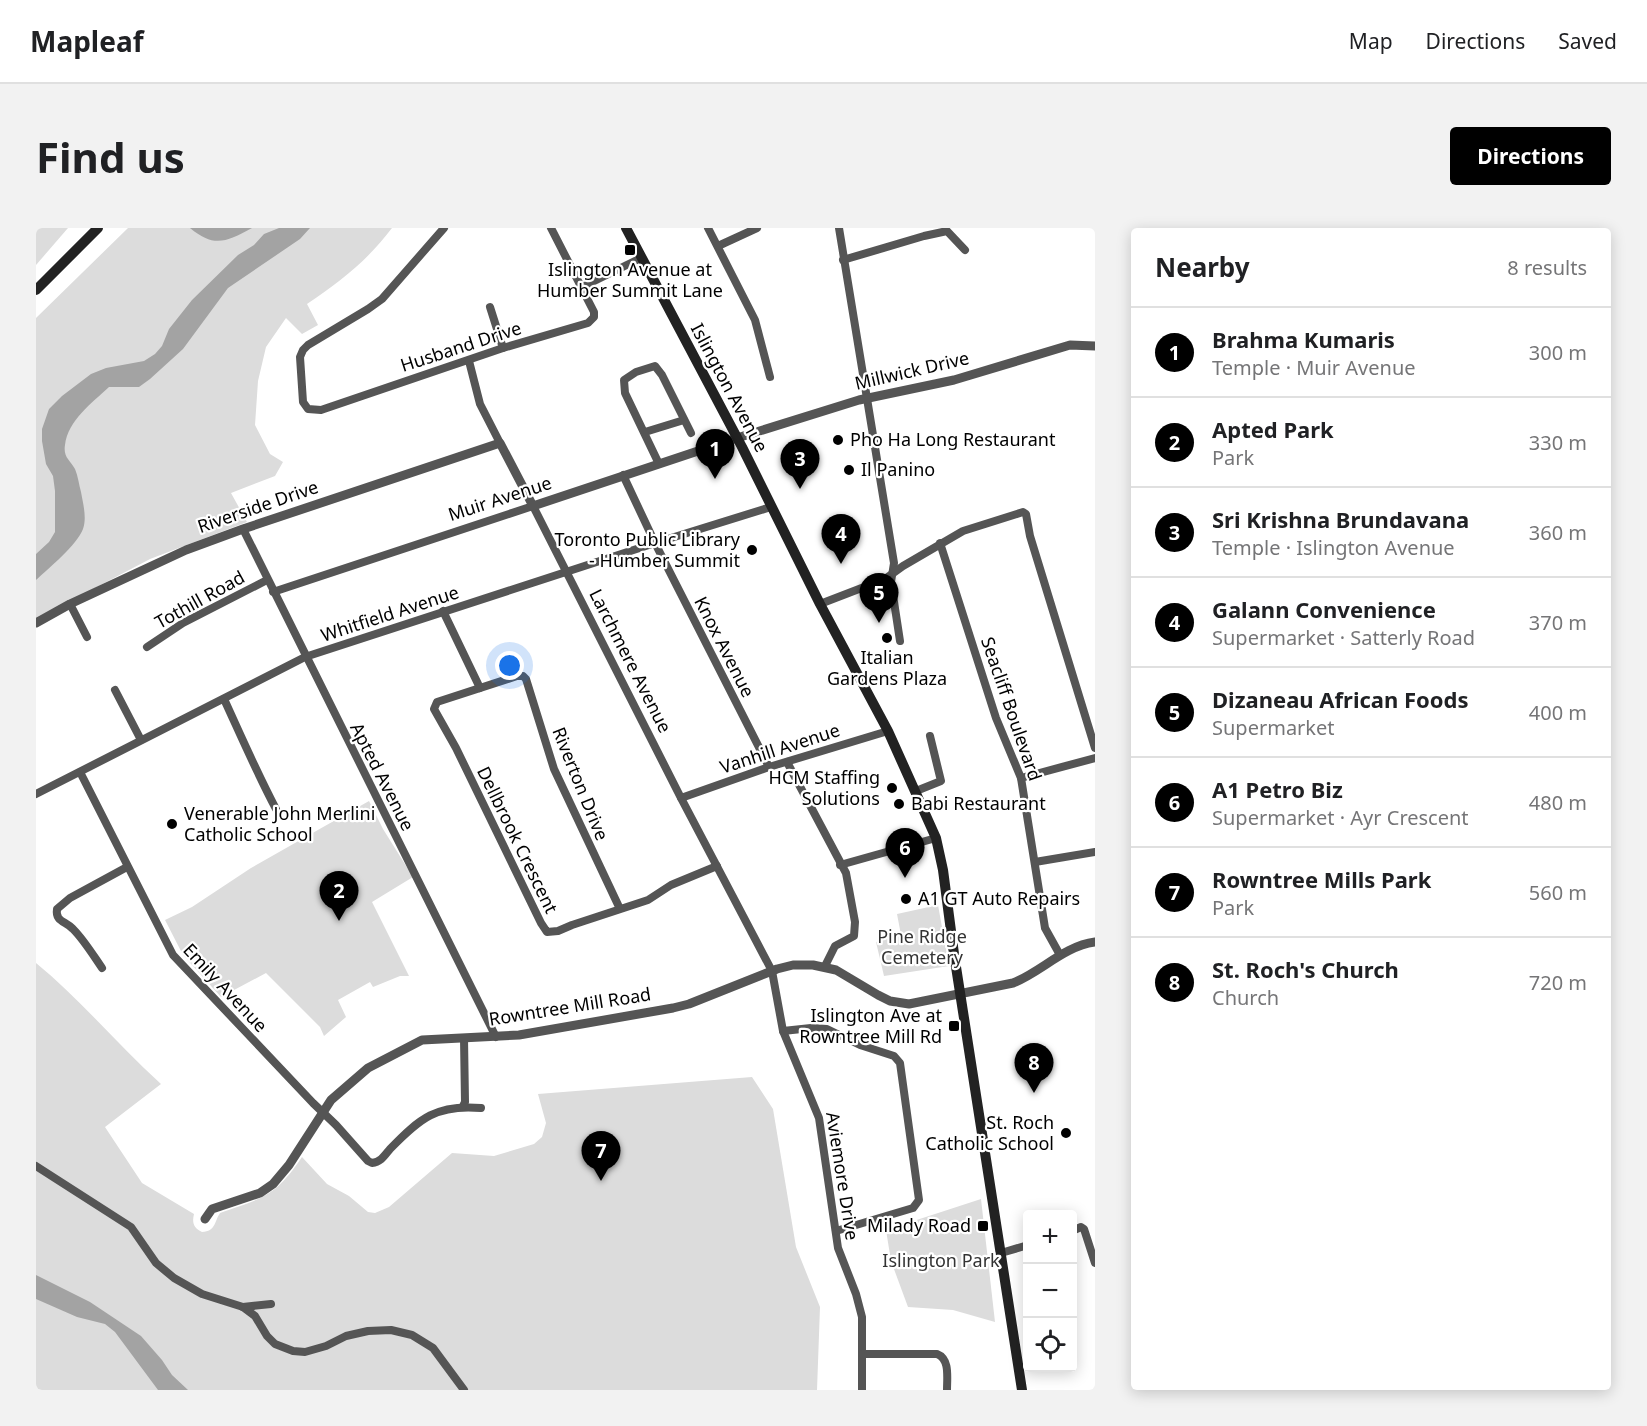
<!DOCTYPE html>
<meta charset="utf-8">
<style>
body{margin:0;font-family:"Noto Sans",sans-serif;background:#f2f2f2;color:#202124}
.controls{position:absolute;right:18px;bottom:18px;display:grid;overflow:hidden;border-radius:6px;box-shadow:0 3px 15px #0003}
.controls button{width:54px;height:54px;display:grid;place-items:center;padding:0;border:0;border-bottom:2px solid #e0e0e0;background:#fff;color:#202124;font:30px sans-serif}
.you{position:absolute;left:474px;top:438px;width:21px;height:21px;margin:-15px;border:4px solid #fff;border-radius:50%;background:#1a73e8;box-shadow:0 0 0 9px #1a73e833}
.badge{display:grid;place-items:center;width:39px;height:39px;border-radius:50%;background:#000;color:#fff;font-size:20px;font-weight:700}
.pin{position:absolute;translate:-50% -50px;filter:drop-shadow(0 2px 3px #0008)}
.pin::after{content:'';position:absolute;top:32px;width:21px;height:18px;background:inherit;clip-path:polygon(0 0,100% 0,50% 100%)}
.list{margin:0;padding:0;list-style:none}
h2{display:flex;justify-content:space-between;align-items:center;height:78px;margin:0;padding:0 24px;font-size:26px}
h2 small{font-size:20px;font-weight:400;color:#757577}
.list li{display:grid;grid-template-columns:39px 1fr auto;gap:18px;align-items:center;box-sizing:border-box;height:90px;padding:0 24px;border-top:2px solid #e0e0e0}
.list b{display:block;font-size:22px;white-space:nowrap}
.list p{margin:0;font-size:20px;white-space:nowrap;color:#757577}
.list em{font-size:20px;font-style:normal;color:#757577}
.icon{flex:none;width:33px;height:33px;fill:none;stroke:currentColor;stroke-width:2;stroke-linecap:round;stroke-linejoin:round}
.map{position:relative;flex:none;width:1059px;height:1162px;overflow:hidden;border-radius:6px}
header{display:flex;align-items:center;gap:36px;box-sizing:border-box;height:84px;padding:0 30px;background:#fff;border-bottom:2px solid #e0e0e0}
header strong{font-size:28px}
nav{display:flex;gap:33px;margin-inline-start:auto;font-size:21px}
.intro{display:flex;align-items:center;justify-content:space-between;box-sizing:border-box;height:144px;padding:0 36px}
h1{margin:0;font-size:42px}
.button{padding:15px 27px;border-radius:6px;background:#000;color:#fff;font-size:21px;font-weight:700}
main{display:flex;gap:36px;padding:0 36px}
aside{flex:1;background:#fff;border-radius:6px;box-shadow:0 3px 15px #0003}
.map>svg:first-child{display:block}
.green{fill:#dcdcdc}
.water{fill:#a3a3a3}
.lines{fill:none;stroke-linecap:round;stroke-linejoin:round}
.minor{stroke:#555;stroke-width:8}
.tertiary{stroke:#555;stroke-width:9}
.secondary{stroke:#222;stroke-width:10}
.poi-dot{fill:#000;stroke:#fff;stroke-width:2}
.labels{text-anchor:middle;stroke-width:4.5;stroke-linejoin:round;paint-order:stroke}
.poi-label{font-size:18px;fill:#000;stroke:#fff;text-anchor:start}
.street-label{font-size:18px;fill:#000;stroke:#fff}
.park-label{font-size:18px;fill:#333;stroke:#fff}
</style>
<header>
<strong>Mapleaf</strong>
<nav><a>Map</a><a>Directions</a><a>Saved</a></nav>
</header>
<div class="intro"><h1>Find us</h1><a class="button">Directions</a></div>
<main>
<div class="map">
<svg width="1059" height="1162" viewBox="0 0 1059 1162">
<rect width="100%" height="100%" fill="#fff"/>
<!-- green -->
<g class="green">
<path d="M0 0H32L0 37Z"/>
<path d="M92 0H356C331 33 305 53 271 76L282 97 266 106 250 90 230 119 222 153 219 197 234 226 247 234 239 248 195 265 211 294 114 331 0 391V90Z"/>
<path d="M333 573 347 601 377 649 336 674 373 748H364L337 759 334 754 302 772 310 789 288 808 284 799 230 745 185 769 147 727 129 692 156 679 215 640Z"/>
<path d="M902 677 913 738 848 748 840 714 865 707 861 686Z"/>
<path d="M0 735C45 772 82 817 125 856L69 899 106 955 158 986C156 994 157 1000 166 1004 180 1003 178 994 184 985 228 969 238 970 266 929L291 956 313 968 332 984 339 985 353 979 416 925 458 928 498 916 506 909 510 895 502 866 716 849 737 881 760 1019 784 1079 781 1162H0Z"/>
<path d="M945 971 959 1094 917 1082 872 1079 855 1033 850 1002Z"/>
</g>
<!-- water -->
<g class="water">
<path d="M154 0H216C190 14 178 20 154 0Z"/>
<path d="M243 0H274L264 11 192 60 147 121 114 151 103 159H73C56 175 32 192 29 217 27 229 34 232 39 241 42 248 43 257 45 264 47 275 51 290 47 301 41 317 13 340 0 352V326L13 314 19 304V263L17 248 10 236 6 213V201L13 181 26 168 55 146 70 140 108 133 119 126 126 118 133 101 156 72 202 27 218 17 228 6Z"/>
<path d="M0 1047 54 1074 105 1108 126 1132 136 1147 152 1162H122L79 1104 69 1096 41 1089 0 1071Z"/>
</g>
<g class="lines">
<!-- minor -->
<g class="minor">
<path d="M408 0 346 71 332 81 272 117 267 122 264 129 267 174 272 181 285 182 467 120 552 95 558 89V84L515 0"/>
<path d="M672 0 719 92 734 149"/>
<path d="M803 0 858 335 855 354 864 413"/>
<path d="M682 18 721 0"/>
<path d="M807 32 888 8 911 3 929 22"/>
<path d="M546 59 605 30"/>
<path d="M454 79 467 120"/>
<path d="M433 133 444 176 464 215"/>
<path d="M609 204 648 192"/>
<path d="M623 236 589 165 588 152 600 144 619 138 626 147 655 205"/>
<path d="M587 247 619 315 733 539"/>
<path d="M207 301 460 809"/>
<path d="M904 315 960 490 985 550 1009 700 1024 727"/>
<path d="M237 364 497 278 645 570 736 743 747 803 783 890 802 1020 820 1066 826 1089V1162"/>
<path d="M34 376 51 409"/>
<path d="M784 376 849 351 867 338 927 303 987 284 990 286 994 308 1059 520"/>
<path d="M407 383 444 460"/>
<path d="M111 419 147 395 231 352"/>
<path d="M79 462 105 512"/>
<path d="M188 471C205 508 221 545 240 581"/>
<path d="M751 534 810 645 819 694 818 708 799 718 789 738"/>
<path d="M44 544 137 727 277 875 300 897 332 933 336 935C345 934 349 927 354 921 384 890 401 876 445 880"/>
<path d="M985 550 1059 530"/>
<path d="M880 563 905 553 894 508"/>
<path d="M0 566 269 429 619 315 735 279"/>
<path d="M645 570 733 539 852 503"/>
<path d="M999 634 1059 624"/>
<path d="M804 637 900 610"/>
<path d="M584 681 518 541 490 451 487 448H481L401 474 398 481 420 520 505 695 511 704 522 703 536 697 612 672 635 657 681 638"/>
<path d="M66 740C57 727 48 712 37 701 30 693 19 694 21 681L34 670 91 639"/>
<path d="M747 803 775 800 791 801 824 817 858 828 864 835 883 972 877 980 800 1003"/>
<path d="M427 878 429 874 428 810"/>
<path d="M0 938 95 999 120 1035 138 1050 166 1066 207 1079 219 1088 231 1108 239 1116 257 1123 269 1124 290 1118 310 1108 332 1103 355 1102 376 1107 397 1120 428 1162"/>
<path d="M1036 1003 1045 999 1048 1001 1059 1035"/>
<path d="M965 1025 992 1017"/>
<path d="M207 1079 235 1076"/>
<path d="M827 1126H901C914 1131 911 1149 911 1162"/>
</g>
<!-- tertiary -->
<g class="tertiary">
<path d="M0 395 34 376 150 322 207 301 464 215 497 278 701 210 823 172 918 152 1034 117 1059 118"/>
<path d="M169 991 176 981 224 965 237 956 253 937 295 872 332 840 386 812 483 807 637 780 653 776 741 741 757 737H777L800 742 842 767 854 773 873 776 977 755C1005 744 1028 718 1059 714"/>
</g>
<!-- secondary -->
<g class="secondary">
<path d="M590 0 706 219 784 376 852 503 900 610 907 642 918 726 986 1162"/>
<path d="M0 62 62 0"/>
</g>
</g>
<!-- markers -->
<g class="poi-dot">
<rect x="588" y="16" width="12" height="12" rx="3"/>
<circle cx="802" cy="212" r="6"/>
<circle cx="813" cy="242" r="6"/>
<circle cx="716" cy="322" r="6"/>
<circle cx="851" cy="410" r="6"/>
<circle cx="856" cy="560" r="6"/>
<circle cx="863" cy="576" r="6"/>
<circle cx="136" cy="596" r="6"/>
<circle cx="870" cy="671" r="6"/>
<rect x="912" y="792" width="12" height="12" rx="3"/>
<circle cx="1030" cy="905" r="6"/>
<rect x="941" y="992" width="12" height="12" rx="3"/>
</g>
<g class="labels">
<!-- poi labels -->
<g class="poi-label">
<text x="594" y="48" text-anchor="middle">Islington Avenue at<tspan x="594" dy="21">Humber Summit Lane</tspan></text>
<text x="814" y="218">Pho Ha Long Restaurant</text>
<text x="825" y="248">Il Panino</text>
<text x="704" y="318" text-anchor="end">Toronto Public Library<tspan x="704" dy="21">- Humber Summit</tspan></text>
<text x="851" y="436" text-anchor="middle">Italian<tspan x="851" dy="21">Gardens Plaza</tspan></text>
<text x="844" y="556" text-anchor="end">HCM Staffing<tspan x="844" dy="21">Solutions</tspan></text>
<text x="875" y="582">Babi Restaurant</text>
<text x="148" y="592">Venerable John Merlini<tspan x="148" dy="21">Catholic School</tspan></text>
<text x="882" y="677">A1 GT Auto Repairs</text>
<text x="906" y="794" text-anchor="end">Islington Ave at<tspan x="906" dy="21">Rowntree Mill Rd</tspan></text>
<text x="1018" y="901" text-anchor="end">St. Roch<tspan x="1018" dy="21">Catholic School</tspan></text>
<text x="935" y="1004" text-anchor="end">Milady Road</text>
</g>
<!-- street labels -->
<g class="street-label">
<text transform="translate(425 119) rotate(-18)" y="6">Husband Drive</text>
<text transform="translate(876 143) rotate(-13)" y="6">Millwick Drive</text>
<text transform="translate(693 160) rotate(62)" y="6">Islington Avenue</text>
<text transform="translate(464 271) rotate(-18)" y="6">Muir Avenue</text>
<text transform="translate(222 279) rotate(-19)" y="6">Riverside Drive</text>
<text transform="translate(164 372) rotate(-29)" y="6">Tothill Road</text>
<text transform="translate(354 386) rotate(-18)" y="6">Whitfield Avenue</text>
<text transform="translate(688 419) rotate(63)" y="6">Knox Avenue</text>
<text transform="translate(594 433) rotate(63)" y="6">Larchmere Avenue</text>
<text transform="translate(975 481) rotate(71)" y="6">Seacliff Boulevard</text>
<text transform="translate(744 521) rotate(-18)" y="6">Vanhill Avenue</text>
<text transform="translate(346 549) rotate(63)" y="6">Apted Avenue</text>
<text transform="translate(544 556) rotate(68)" y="6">Riverton Drive</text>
<text transform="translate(481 612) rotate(64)" y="6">Dellbrook Crescent</text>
<text transform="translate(189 760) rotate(47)" y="6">Emily Avenue</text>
<text transform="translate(534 779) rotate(-9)" y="6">Rowntree Mill Road</text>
<text transform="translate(806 948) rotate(81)" y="6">Aviemore Drive</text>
</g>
<!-- park labels -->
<g class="park-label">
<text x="886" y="715">Pine Ridge<tspan x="886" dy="21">Cemetery</tspan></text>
<text x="905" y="1039">Islington Park</text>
</g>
</g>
</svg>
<div class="controls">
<button>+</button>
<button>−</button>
<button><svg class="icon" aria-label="locate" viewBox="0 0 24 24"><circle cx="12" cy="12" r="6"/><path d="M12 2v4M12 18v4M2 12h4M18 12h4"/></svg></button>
</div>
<div class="you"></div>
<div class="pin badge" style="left:679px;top:251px">1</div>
<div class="pin badge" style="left:303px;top:693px">2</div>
<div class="pin badge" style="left:764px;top:261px">3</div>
<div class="pin badge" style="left:805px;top:336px">4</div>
<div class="pin badge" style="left:843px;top:395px">5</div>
<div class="pin badge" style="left:869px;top:650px">6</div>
<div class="pin badge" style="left:565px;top:953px">7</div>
<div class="pin badge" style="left:998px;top:865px">8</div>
</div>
<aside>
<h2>Nearby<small>8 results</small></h2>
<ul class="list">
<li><span class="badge">1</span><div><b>Brahma Kumaris</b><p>Temple · Muir Avenue</p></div><em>300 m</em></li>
<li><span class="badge">2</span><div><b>Apted Park</b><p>Park</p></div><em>330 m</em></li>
<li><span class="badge">3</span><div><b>Sri Krishna Brundavana</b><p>Temple · Islington Avenue</p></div><em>360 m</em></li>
<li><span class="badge">4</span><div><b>Galann Convenience</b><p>Supermarket · Satterly Road</p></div><em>370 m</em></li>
<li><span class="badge">5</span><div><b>Dizaneau African Foods</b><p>Supermarket</p></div><em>400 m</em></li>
<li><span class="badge">6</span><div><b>A1 Petro Biz</b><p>Supermarket · Ayr Crescent</p></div><em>480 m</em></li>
<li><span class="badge">7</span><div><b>Rowntree Mills Park</b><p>Park</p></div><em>560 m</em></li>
<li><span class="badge">8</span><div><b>St. Roch's Church</b><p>Church</p></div><em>720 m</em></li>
</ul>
</aside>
</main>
